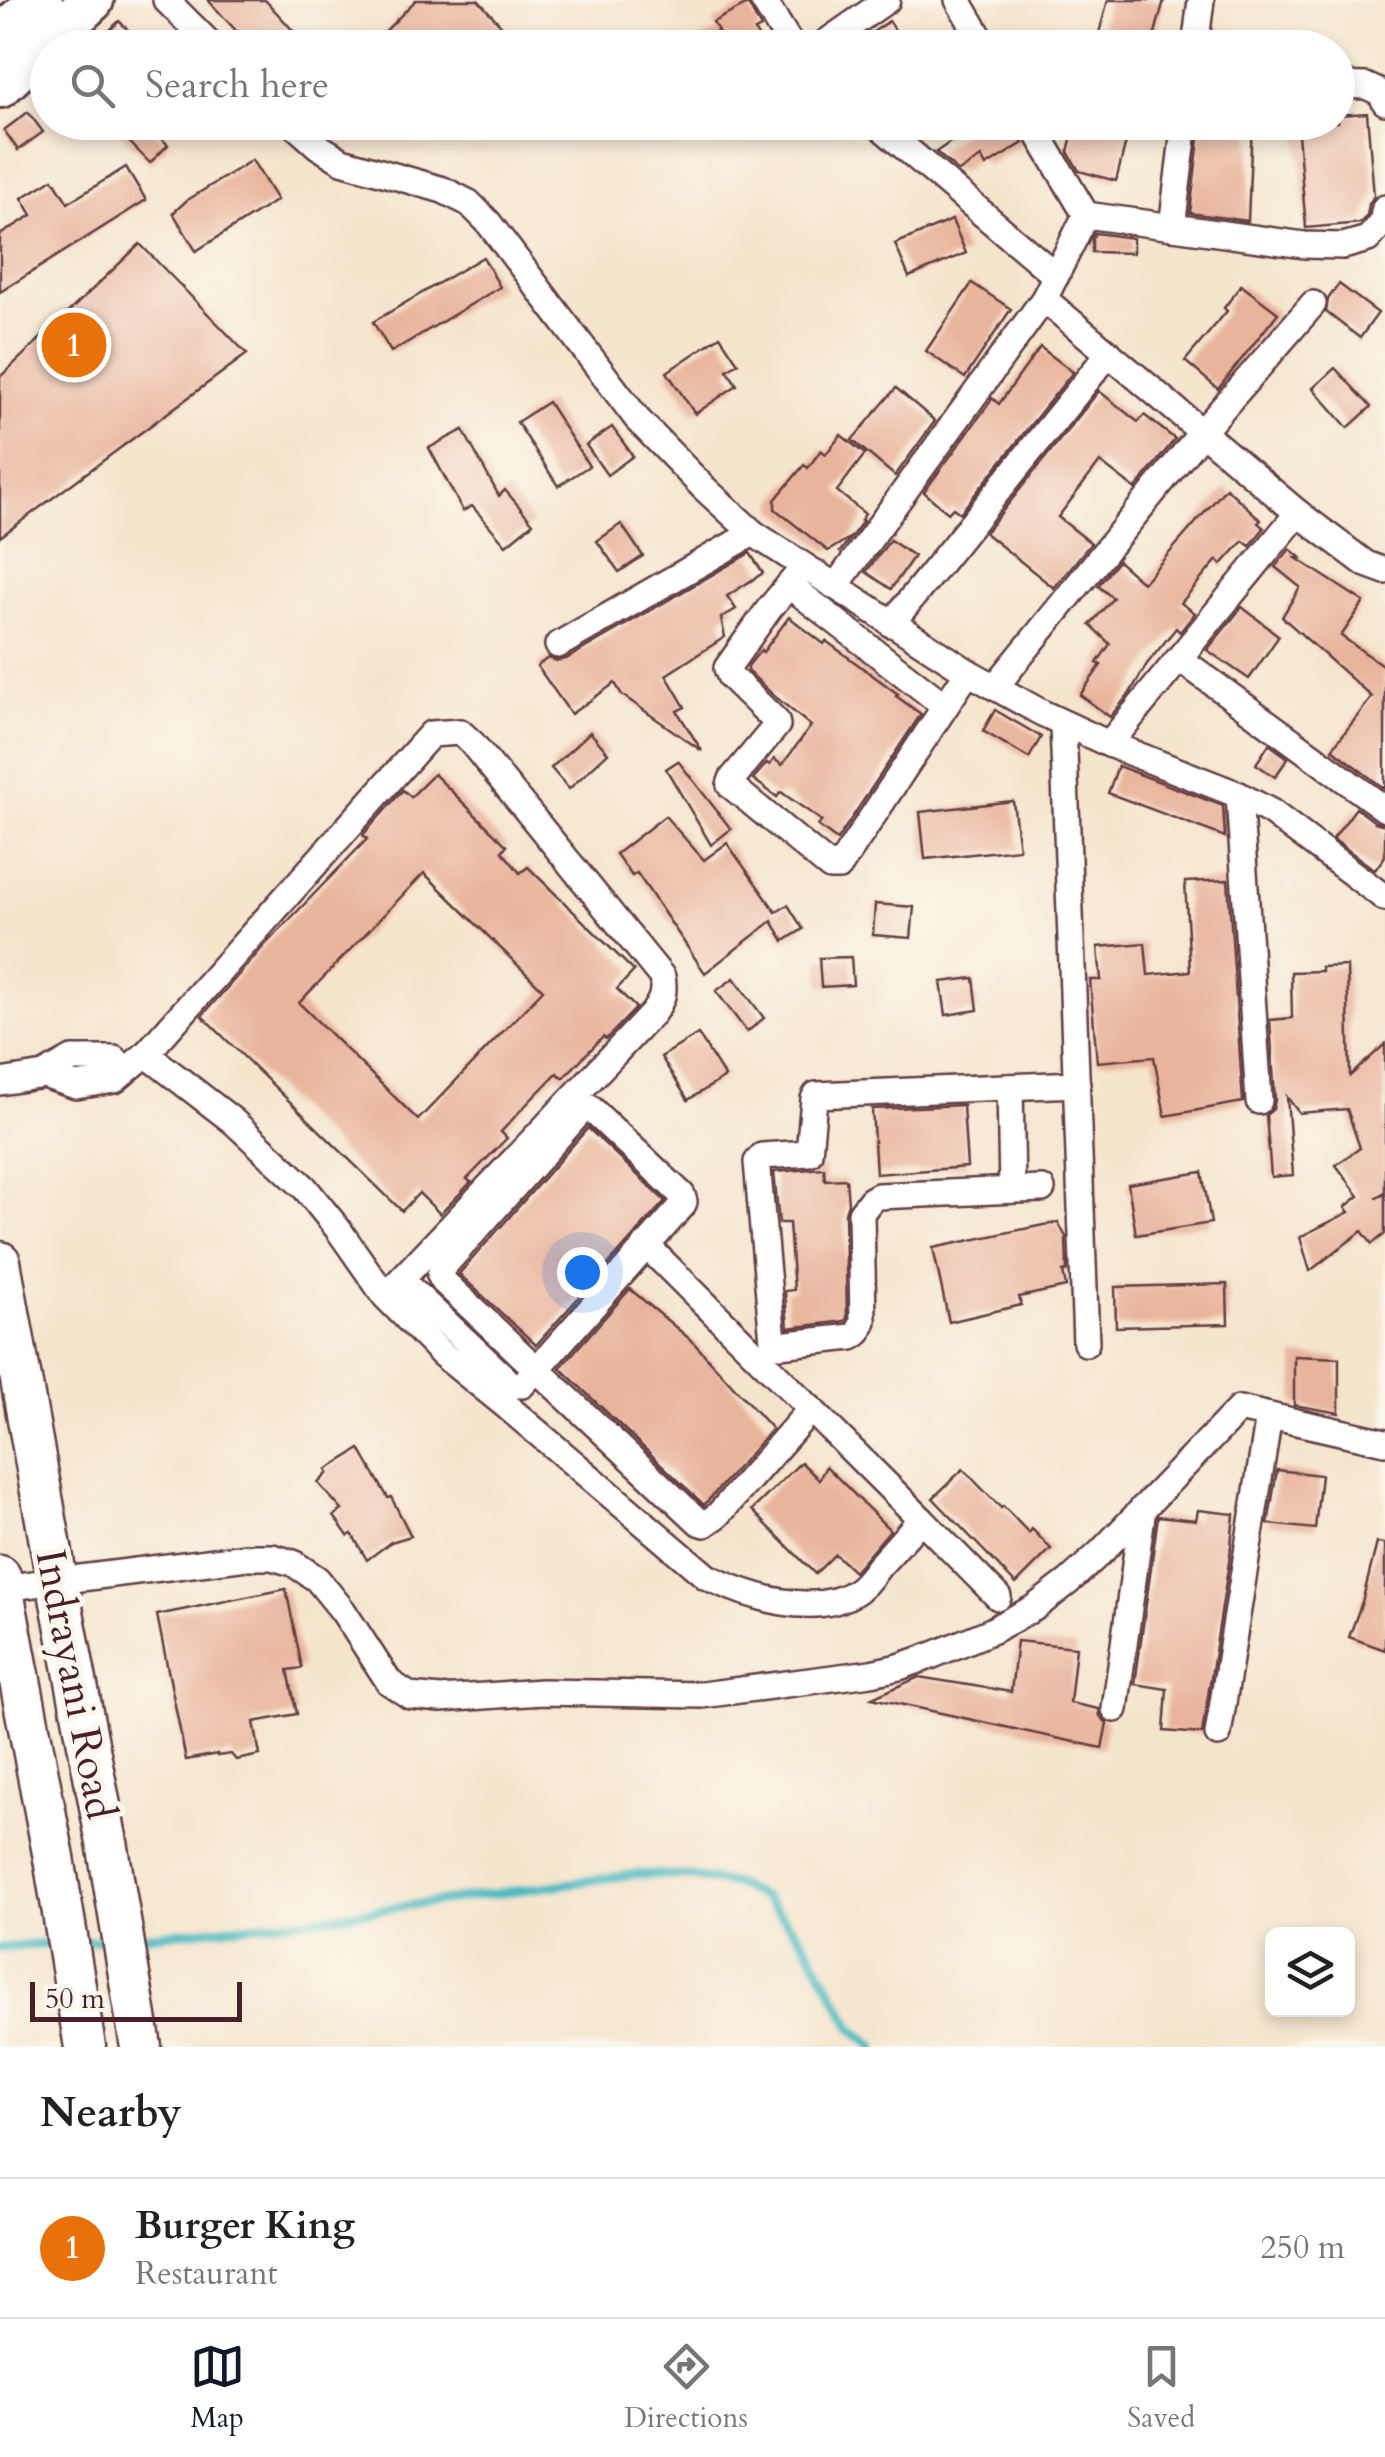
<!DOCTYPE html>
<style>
body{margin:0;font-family:Cardo,serif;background:#f6f6f6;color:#222}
.controls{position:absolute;right:30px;bottom:30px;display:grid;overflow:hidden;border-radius:15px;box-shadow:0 5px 15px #0003}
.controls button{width:90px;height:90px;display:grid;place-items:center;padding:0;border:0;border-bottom:2px solid #e0e0e0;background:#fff;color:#222;font:50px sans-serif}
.scale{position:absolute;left:30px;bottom:25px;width:212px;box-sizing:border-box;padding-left:10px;border:5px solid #4a1f2b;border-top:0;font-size:28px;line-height:35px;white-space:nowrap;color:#4a1f2b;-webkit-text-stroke:8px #fbf7ec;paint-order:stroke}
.you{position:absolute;left:582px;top:1272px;width:35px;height:35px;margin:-25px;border:8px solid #fff;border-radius:50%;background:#1a73e8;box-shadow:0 0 0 15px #1a73e833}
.badge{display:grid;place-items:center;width:65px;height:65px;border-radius:50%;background:#111827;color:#fff;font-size:32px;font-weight:700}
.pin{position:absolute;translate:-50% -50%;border:5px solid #fff;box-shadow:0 2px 10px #0006}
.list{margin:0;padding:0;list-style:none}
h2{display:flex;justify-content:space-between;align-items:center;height:130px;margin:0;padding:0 40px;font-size:42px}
h2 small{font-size:32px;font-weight:400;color:#767676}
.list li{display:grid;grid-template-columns:65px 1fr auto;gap:30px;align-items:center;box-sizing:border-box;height:140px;padding:0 40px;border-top:2px solid #e0e0e0}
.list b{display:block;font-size:38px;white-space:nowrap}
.list p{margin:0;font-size:32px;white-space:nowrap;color:#767676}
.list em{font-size:32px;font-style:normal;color:#767676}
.icon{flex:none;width:55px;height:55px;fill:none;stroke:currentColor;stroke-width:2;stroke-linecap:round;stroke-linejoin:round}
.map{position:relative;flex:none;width:1385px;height:2047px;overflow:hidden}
.search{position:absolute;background:#fff;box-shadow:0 5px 15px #0003;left:30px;right:30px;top:30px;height:110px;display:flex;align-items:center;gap:25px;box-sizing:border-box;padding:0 35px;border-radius:55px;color:#767676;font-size:38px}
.sheet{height:270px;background:#fff}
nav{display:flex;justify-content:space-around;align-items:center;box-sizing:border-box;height:140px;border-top:2px solid #e0e0e0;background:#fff;font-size:28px;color:#767676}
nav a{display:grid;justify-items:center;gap:5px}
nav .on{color:#111827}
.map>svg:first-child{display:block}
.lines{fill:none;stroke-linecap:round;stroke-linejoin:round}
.stream{stroke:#4bbac1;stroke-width:9}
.building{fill:#e9b49c;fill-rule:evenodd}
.minor-casing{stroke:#643d43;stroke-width:30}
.primary-casing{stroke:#643d43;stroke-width:45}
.trunk-casing{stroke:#643d43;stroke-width:48}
.minor{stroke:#fff;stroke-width:25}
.primary{stroke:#fff;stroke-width:40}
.trunk{stroke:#fff;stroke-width:42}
.labels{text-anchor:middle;stroke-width:10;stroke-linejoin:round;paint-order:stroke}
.street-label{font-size:42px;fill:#4a1f2b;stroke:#fbf7ec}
</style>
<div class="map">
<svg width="1385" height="2047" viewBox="0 0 1385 2047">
<rect width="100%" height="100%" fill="#fbf7ec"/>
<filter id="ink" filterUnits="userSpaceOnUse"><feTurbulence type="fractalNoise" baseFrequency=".01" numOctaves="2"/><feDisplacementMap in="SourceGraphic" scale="20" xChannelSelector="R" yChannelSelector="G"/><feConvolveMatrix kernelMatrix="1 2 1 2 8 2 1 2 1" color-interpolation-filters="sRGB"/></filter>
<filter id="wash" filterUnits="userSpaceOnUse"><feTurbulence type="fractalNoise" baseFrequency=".0048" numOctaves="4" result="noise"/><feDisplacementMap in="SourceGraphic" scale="40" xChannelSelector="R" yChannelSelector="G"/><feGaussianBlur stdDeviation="2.25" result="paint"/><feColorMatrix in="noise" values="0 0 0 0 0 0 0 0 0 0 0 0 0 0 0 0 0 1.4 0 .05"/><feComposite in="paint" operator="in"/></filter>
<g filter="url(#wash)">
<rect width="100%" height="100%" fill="#f5e5cd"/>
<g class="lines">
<!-- stream -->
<g class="stream">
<path d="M133 1937 312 1919 637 1874 684 1876 735 1884 765 1898 804 1941 853 2029 875 2047"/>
<path d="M78 1942 112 1939"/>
<path d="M0 1948 57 1943"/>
</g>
</g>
<g id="blocks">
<!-- building -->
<g class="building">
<path d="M208 0H265L309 48H252Z"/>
<path d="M416 0H478L507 32 490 48H369Z"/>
<path d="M1108 0H1164L1151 48H1095Z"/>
<path d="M748 4 761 28 755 31 764 48H680L718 31 713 22Z"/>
<path d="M119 21 146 48H92Z"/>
<path d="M889 21 907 48H850Z"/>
<path d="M28 112 43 132 18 150 4 130Z"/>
<path d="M1367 113 1374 196 1369 204 1367 216 1360 223 1306 228 1297 122H1338V115Z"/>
<path d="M110 122H145L168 145 150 163Z"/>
<path d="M961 122H1011L1023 143 986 166 981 157 959 172 936 152 966 131Z"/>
<path d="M1075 122H1131L1116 181 1079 171 1068 152Z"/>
<path d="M1201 122H1252L1248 221 1190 213Z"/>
<path d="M252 160 277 200 196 251 173 213 186 201Z"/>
<path d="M126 167 146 200 0 292V235L32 215 22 198 53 179 68 203Z"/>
<path d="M952 220 966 253 909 277 895 244Z"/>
<path d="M1095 233 1133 238V253L1092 252V239Z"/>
<path d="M140 244 247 354 0 537V377Z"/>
<path d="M483 257 500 287 391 352 373 322Z"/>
<path d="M972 283 1011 309 965 378 926 351Z"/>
<path d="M1339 284 1378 313 1360 338 1326 312 1328 299Z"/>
<path d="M1241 285 1278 313 1218 389 1185 361 1227 311 1224 308Z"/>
<path d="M720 336 738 363 727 370 737 385 695 414 667 372Z"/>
<path d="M1040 347 1073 372 960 513 953 508 948 513 924 492 990 402 992 398 999 404Z"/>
<path d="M1335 368 1371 407 1348 428 1313 388Z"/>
<path d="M896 388 935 421 895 476 852 440Z"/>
<path d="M1099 391 1138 422 1144 415 1175 439 1135 489 1100 462 1058 517 1091 543 1054 588 985 533Z"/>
<path d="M548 402 589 466 558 486 517 422Z"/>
<path d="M612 427 633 456 607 475 586 445Z"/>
<path d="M463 430 499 496 505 490 533 523 506 545 472 506 463 511 429 448Z"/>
<path d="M841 435 865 454 837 491 865 514 861 520 863 521 839 553 851 537 828 551 775 509V500L804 465 808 468 821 450 826 454Z"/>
<path d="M1226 488 1261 520 1258 523 1264 528 1250 546 1243 541 1221 565 1217 560 1181 603 1195 613 1180 632 1176 628 1147 664 1130 693 1110 717 1080 695 1101 665 1097 663 1110 644 1090 625 1113 598 1098 586 1118 561 1143 583Z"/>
<path d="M621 524 643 556 619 572 597 541Z"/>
<path d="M890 540 914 556 891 589 866 572Z"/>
<path d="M1290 549 1301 558H1296L1364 602 1341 636 1385 667V789L1332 749 1372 697 1282 617 1300 587 1275 567Z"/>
<path d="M750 553 763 573 727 596 736 609 721 618 725 637 666 675 685 707 677 711 702 751 622 695 615 683 571 714 537 666 548 658 557 661 566 659Z"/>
<path d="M1242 607 1279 636 1249 679 1207 650Z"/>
<path d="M789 617 824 644 826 641 898 694 896 696 921 714 837 840 818 826 822 821 781 792 777 797 753 779 767 763 770 765 774 759 782 765 811 726 772 694 748 671V666L761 650 763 652Z"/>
<path d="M995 710 1041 737 1029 758 983 731Z"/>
<path d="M590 732 608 753 569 789 551 768Z"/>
<path d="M1269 744 1288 758 1275 777 1256 764Z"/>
<path d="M678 761 731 829 711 845 666 769Z"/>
<path d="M1118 766 1223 806 1225 837 1108 793Z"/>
<path d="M434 774 507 846 502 851 520 873 528 867 634 971 617 989 636 1008 606 1039 603 1037 563 1078 557 1073 521 1110 501 1132 507 1138 467 1179 471 1182 440 1214 419 1193 402 1211 202 1016 264 946 367 839 363 835 403 790 411 797ZM424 873 543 990 418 1120 299 1003Z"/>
<path d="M1013 801 1019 849 925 859 920 812Z"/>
<path d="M1356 808 1375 822 1385 825V856L1375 870 1333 839Z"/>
<path d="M665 816 704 860 727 843 776 912 788 905 803 929 784 941 772 921 705 973 637 873 632 876 616 854Z"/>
<path d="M1228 880 1243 1102 1165 1116 1154 1057 1097 1062 1090 980H1101L1098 947 1145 943 1148 975 1190 971 1185 882Z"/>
<path d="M875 904 914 907 911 938 873 935Z"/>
<path d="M851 957 853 985 821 987 819 958Z"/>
<path d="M1347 966 1350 1076 1385 1044V1192L1376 1198 1385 1194V1234L1372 1244 1362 1231 1310 1271 1300 1237 1349 1212 1345 1207 1359 1196 1336 1165 1360 1148 1347 1109 1299 1113 1287 1097 1293 1175 1271 1177 1266 1115 1273 1109 1275 1100 1270 1020 1292 1018 1291 972 1322 971 1321 967Z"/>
<path d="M734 978 764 1018 747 1032 716 991Z"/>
<path d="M974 978 978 1010 946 1015 941 982Z"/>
<path d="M698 1034 725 1077 688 1100 661 1057Z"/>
<path d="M963 1105 967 1167 876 1174 872 1109Z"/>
<path d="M588 1128 665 1201 536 1345 459 1274Z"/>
<path d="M824 1168 825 1180 846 1179 848 1203 845 1213 847 1318 845 1321 788 1328 785 1291 794 1290 789 1223H779L774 1172Z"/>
<path d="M1202 1172 1211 1223 1136 1235 1128 1184Z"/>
<path d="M1058 1222 1066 1237 1067 1271 1063 1272 1066 1287 1019 1297 1021 1305 949 1322 933 1248Z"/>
<path d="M1227 1284 1228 1324 1116 1327 1115 1287Z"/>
<path d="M630 1289 692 1341 772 1429 704 1505 560 1368Z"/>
<path d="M1294 1356 1339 1358V1413L1294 1405Z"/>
<path d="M360 1449 388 1498 391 1497 411 1536 391 1542 367 1560 352 1534 348 1536 334 1516 342 1510 318 1483 328 1473 326 1470Z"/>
<path d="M801 1462 819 1480 826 1466 890 1530 854 1572 835 1554 815 1574 752 1510Z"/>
<path d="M963 1469 1001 1508 1003 1506 1029 1533 1032 1529 1051 1549 1016 1584 933 1498Z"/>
<path d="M1277 1470 1321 1475 1315 1529 1268 1524Z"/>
<path d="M1198 1510 1234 1514 1230 1556 1202 1734 1164 1731 1167 1689 1135 1684 1158 1516 1196 1520Z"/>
<path d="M1377 1543 1385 1544V1650L1349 1637 1362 1602Z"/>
<path d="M286 1589 302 1668 288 1670 297 1714 254 1722 260 1755 236 1760 231 1754 217 1756V1754L186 1760 157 1615Z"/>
<path d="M1017 1641 1076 1647 1070 1703 1099 1709 1100 1716 1107 1723 1102 1748 872 1698 919 1677 1011 1692Z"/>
</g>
</g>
</g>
<g filter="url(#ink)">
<use href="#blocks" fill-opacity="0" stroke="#643d43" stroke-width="2.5"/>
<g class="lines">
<defs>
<g id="minor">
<path d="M166 0 214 48"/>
<path d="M763 0 793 48"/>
<path d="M958 0 986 48"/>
<path d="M818 48 887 0"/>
<path d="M1195 48 1201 0"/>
<path d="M1338 85 1366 86 1381 93 1385 102"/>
<path d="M291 122 318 146 342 161 443 190 469 203 488 222 638 420 704 488 753 533 968 672 1042 713 1109 744 1239 795 1271 812 1385 898"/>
<path d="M875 122 1056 276"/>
<path d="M1086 215 1304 245 1343 246 1368 239 1382 223 1385 208"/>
<path d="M1172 227 1185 122"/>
<path d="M1313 304 1202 432 1298 513 1366 564 1385 571"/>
<path d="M804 567 769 609 727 668 730 676 776 721 777 725 732 779 730 785 830 867H839L968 672"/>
<path d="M789 585 945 706"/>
<path d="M835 587 1044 299 1086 215 1031 122"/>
<path d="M891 624 1109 353"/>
<path d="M558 645 753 533"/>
<path d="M1180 659 1385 809"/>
<path d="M995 687 1202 432 1044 299"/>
<path d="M1063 724 1086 1343"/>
<path d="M1109 744 1298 513"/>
<path d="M1239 795 1259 1101"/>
<path d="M146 1054 431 734 460 732 472 743 662 977C665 993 662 1000 653 1013L392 1289"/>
<path d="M44 1075 76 1086 115 1080 146 1054 233 1121 305 1188 338 1229 385 1296 442 1354 504 1404 707 1577C748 1596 816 1620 858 1590 866 1584 873 1574 879 1566 893 1551 907 1535 921 1519L998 1597"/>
<path d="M0 1082 44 1075 72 1059H114L126 1070"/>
<path d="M1010 1087 1012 1190"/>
<path d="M1042 1189 878 1196 871 1200 861 1213 863 1321 858 1333 852 1337 779 1345 773 1341 757 1162 762 1156 809 1153 814 1099 816 1095 1077 1084"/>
<path d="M646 1245 921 1519"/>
<path d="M401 1280 512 1385H522L537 1369 682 1206 684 1202 682 1195 590 1108 582 1110 443 1267 440 1275 443 1281 699 1522 705 1524 718 1515 811 1409"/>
<path d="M2 1588 247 1557H272L293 1563 317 1579 343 1611 389 1682 410 1696 440 1699 542 1692 702 1695 871 1673 899 1667 933 1655 991 1631 1034 1608 1068 1582 1101 1552 1239 1409 1385 1442"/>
<path d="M1115 1709 1143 1508"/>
<path d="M1218 1734 1269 1416"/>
</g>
<g id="primary">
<path d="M0 1262 57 1581 108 1848 141 2047"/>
<path d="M0 1576 54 1858 85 2047"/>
</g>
<g id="trunk">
<path d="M0 37 41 0"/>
<path d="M0 86 92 0"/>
</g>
</defs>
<!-- minor casing -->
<use href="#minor" class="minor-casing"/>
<!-- primary casing -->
<use href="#primary" class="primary-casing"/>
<!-- trunk casing -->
<use href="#trunk" class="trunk-casing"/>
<!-- minor -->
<use href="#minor" class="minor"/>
<!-- primary -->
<use href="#primary" class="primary"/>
<!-- trunk -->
<use href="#trunk" class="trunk"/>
</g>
</g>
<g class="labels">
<!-- street labels -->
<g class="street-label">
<text transform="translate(77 1684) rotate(79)" y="15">Indrayani Road</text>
</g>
</g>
</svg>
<div class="controls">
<button><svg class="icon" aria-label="layers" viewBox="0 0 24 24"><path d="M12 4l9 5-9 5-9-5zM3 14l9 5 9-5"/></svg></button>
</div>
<div class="scale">50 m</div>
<div class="you"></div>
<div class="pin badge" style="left:74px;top:345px;background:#e8710a">1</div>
<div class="search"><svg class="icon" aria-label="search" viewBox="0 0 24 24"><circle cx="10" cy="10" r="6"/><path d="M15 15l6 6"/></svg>Search here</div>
</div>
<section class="sheet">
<h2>Nearby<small></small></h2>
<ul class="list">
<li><span class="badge" style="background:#e8710a">1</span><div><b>Burger King</b><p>Restaurant</p></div><em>250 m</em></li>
</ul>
</section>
<nav>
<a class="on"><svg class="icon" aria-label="map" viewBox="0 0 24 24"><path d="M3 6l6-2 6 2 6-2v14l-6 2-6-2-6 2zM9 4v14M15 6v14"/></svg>Map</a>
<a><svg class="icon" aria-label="directions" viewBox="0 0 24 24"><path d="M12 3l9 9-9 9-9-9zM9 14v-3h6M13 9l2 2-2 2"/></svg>Directions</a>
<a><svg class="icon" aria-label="saved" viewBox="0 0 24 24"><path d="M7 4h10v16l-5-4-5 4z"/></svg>Saved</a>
</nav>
